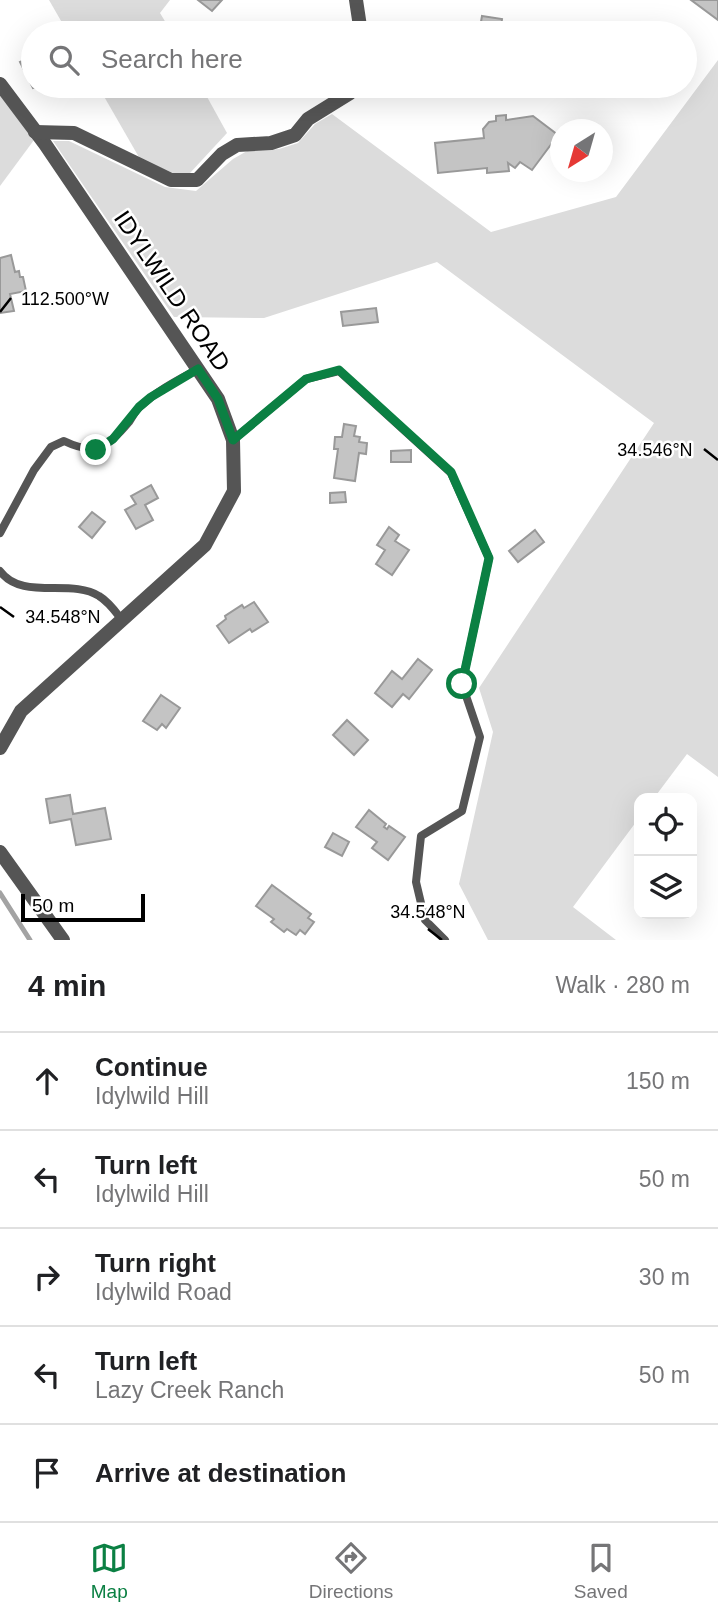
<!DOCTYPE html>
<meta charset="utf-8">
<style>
body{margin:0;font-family:Arial,sans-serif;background:#f2f2f2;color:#202124}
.controls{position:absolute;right:21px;bottom:21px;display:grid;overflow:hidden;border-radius:14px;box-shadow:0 7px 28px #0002}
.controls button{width:63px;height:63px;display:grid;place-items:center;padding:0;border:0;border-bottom:2px solid #e0e0e0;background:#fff;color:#202124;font:35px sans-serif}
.compass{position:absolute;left:550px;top:119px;width:63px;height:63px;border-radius:50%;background:#fff;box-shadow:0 7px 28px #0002;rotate:217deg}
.scale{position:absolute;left:21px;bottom:18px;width:124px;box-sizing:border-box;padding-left:7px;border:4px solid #000;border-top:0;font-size:19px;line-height:24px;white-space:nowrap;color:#000;-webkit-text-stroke:5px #fff;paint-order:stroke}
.stop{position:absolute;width:21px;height:21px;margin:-16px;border:5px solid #0b8043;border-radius:50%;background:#fff}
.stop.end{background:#0b8043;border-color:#fff;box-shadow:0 2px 7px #0008}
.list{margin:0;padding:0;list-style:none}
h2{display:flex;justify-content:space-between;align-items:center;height:91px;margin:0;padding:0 28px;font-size:30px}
h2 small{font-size:23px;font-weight:400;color:#757577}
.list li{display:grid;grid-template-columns:46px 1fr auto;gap:21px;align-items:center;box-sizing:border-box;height:98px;padding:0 28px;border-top:2px solid #e0e0e0}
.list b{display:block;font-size:26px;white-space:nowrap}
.list p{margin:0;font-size:23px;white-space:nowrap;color:#757577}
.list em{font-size:23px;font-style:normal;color:#757577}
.icon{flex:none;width:38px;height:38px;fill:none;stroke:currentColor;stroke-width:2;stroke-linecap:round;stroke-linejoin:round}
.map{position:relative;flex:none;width:718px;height:940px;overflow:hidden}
.search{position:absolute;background:#fff;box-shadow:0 7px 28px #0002;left:21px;right:21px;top:21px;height:77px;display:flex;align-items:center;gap:18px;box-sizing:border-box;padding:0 24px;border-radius:38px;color:#757577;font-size:26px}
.sheet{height:581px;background:#fff}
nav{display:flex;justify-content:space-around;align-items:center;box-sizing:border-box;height:98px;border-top:2px solid #e0e0e0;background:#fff;font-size:19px;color:#757577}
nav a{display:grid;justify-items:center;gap:4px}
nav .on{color:#0b8043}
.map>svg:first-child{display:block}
.green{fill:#dcdcdc}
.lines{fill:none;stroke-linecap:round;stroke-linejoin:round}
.stream{stroke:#a3a3a3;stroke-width:5}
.building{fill:#c4c4c4;stroke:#999;stroke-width:2}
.lane{stroke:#555;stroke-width:8}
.street{stroke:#555;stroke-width:14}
.route{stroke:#0b8043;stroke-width:9}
.ticks{fill:none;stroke:#000;stroke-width:2.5}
.labels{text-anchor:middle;stroke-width:5;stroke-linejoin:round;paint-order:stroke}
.street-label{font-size:24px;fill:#000;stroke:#fff}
.ticks-label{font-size:18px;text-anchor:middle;fill:#000;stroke:#fff;stroke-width:5;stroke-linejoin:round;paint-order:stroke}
</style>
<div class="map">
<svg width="718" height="940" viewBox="0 0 718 940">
<rect width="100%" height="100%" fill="#fff"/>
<!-- green -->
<g class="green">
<path d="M49 0H170L160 13 172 33H68Z"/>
<path d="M718 60V777L687 754 654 798H639V818L573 907 616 940H488L459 884 493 732 479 688 654 423 437 262 264 318 174 317 53 141H69L165 187 196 191 233 159 247 151 279 149 298 143 315 124 332 114 491 232 616 197Z"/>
<path d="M98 86H201L227 133 190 173H173L140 159Z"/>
<path d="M0 95 34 140 0 186Z"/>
</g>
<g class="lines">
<!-- stream -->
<path class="stream" d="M0 893 30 940"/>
</g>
<!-- building -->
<g class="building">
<path d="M198 0H222L212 11Z"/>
<path d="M691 0H718V20Z"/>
<path d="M482 16 502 19 501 27 515 29V33H479Z"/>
<path d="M33 56V86H38L33 88 20 62Z"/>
<path d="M506 115V120L533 116 558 135 532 170 520 162 515 168 508 163 509 171 487 173V168L438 173 435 143 484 138 483 129 489 122 496 121V116Z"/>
<path d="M11 255 15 272 19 271 20 277H23L26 291 10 294 14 311 0 313V258Z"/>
<path d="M376 308 378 322 343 326 341 312Z"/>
<path d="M344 424 356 426 354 436 360 437 359 442 367 443 366 454 359 453 355 481 334 478 338 449H334L335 437H342Z"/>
<path d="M411 450V462H391V451Z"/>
<path d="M151 485 158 498 145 505 153 520 136 529 125 510 136 504 131 496Z"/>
<path d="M345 492 346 502 330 503V493Z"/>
<path d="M92 512 105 522 92 538 79 527Z"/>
<path d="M389 527 399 535 395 541 409 550 392 575 376 564 385 550 377 545Z"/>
<path d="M535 530 544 542 518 562 509 551Z"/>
<path d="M254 602 268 622 252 632 250 629 229 643 217 626 226 619 225 616 242 605 244 608Z"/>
<path d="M418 659 432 670 409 699 403 694 392 707 375 693 392 671 402 679Z"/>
<path d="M161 695 180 708 166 728 162 724 157 730 143 721Z"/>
<path d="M347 720 368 740 354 755 333 735Z"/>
<path d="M70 795 73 814 105 808 111 839 76 845 71 819 50 823 46 799Z"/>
<path d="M369 810 386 824 384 827 387 829 389 826 405 837 388 860 372 848 377 842 356 827Z"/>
<path d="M333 833 349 842 342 856 325 847Z"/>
<path d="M272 885 311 914 308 918 314 922 305 934 300 930 296 935 287 929 284 932 271 922 274 919 256 906Z"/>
</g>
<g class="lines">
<!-- lane -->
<g class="lane">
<path d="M233 440 306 379 339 371 451 473 489 558 462 684 480 737 462 811 421 836 416 882 425 920 445 940"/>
<path d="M0 533 34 470 51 447 64 441C95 456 107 448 129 422 133 416 136 409 142 405 158 390 178 380 198 369"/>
<path d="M0 571C22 601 71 578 99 596 109 602 115 611 122 620"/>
</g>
<!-- street -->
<g class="street">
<path d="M356 0 361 33"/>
<path d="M0 84 45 144 218 399 233 440 234 491 205 545 21 711 0 748"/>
<path d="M35 132 74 133 171 180H197L222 154 237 145 271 143 295 135 308 119 350 93 353 86"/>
<path d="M0 852 63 940"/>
</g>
</g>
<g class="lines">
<!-- route -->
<path class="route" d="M96 450 113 439 139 407 151 397 198 369 218 399 233 440 306 379 339 370 451 472 489 558 462 684"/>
</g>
<!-- ticks -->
<path class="ticks" d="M0 312 11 298M704 449 718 460M0 607 14 617M428 929 442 940"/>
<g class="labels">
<!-- street labels -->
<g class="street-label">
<text transform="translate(172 291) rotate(56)" y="8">IDYLWILD ROAD</text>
</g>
</g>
<g class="ticks-label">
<text x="65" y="305">112.500°W</text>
<text x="655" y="456">34.546°N</text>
<text x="63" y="623">34.548°N</text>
<text x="428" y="918">34.548°N</text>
</g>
</svg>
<div class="controls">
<button><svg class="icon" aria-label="locate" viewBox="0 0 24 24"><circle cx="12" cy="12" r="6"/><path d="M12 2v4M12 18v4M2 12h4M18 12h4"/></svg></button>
<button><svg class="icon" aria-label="layers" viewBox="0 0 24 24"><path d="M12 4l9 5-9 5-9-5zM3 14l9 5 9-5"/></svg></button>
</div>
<svg class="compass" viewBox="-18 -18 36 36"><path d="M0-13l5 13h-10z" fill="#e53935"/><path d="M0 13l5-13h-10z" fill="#757577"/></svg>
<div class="scale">50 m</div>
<div class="stop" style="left:462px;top:684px"></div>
<div class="stop end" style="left:96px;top:450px"></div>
<div class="search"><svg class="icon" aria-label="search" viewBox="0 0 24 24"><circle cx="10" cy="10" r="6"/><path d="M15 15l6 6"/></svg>Search here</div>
</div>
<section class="sheet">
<h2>4 min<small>Walk · 280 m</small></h2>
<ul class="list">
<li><svg class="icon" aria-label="ahead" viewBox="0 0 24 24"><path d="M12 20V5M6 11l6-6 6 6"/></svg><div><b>Continue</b><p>Idylwild Hill</p></div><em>150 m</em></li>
<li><svg class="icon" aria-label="left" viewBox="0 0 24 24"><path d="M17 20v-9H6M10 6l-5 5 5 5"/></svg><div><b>Turn left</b><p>Idylwild Hill</p></div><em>50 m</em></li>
<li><svg class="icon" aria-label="right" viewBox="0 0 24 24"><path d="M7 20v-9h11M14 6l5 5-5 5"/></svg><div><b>Turn right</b><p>Idylwild Road</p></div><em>30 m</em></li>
<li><svg class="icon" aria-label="left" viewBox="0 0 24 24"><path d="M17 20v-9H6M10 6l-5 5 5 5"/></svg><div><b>Turn left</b><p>Lazy Creek Ranch</p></div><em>50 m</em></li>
<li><svg class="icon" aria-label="arrive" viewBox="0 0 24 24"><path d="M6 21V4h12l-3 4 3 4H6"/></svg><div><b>Arrive at destination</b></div></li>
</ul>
</section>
<nav>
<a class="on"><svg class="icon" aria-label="map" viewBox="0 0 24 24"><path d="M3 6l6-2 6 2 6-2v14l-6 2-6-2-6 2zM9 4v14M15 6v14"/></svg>Map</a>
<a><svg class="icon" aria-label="directions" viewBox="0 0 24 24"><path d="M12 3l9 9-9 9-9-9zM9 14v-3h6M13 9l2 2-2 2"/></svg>Directions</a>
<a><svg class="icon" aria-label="saved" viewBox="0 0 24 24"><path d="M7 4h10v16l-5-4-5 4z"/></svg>Saved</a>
</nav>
